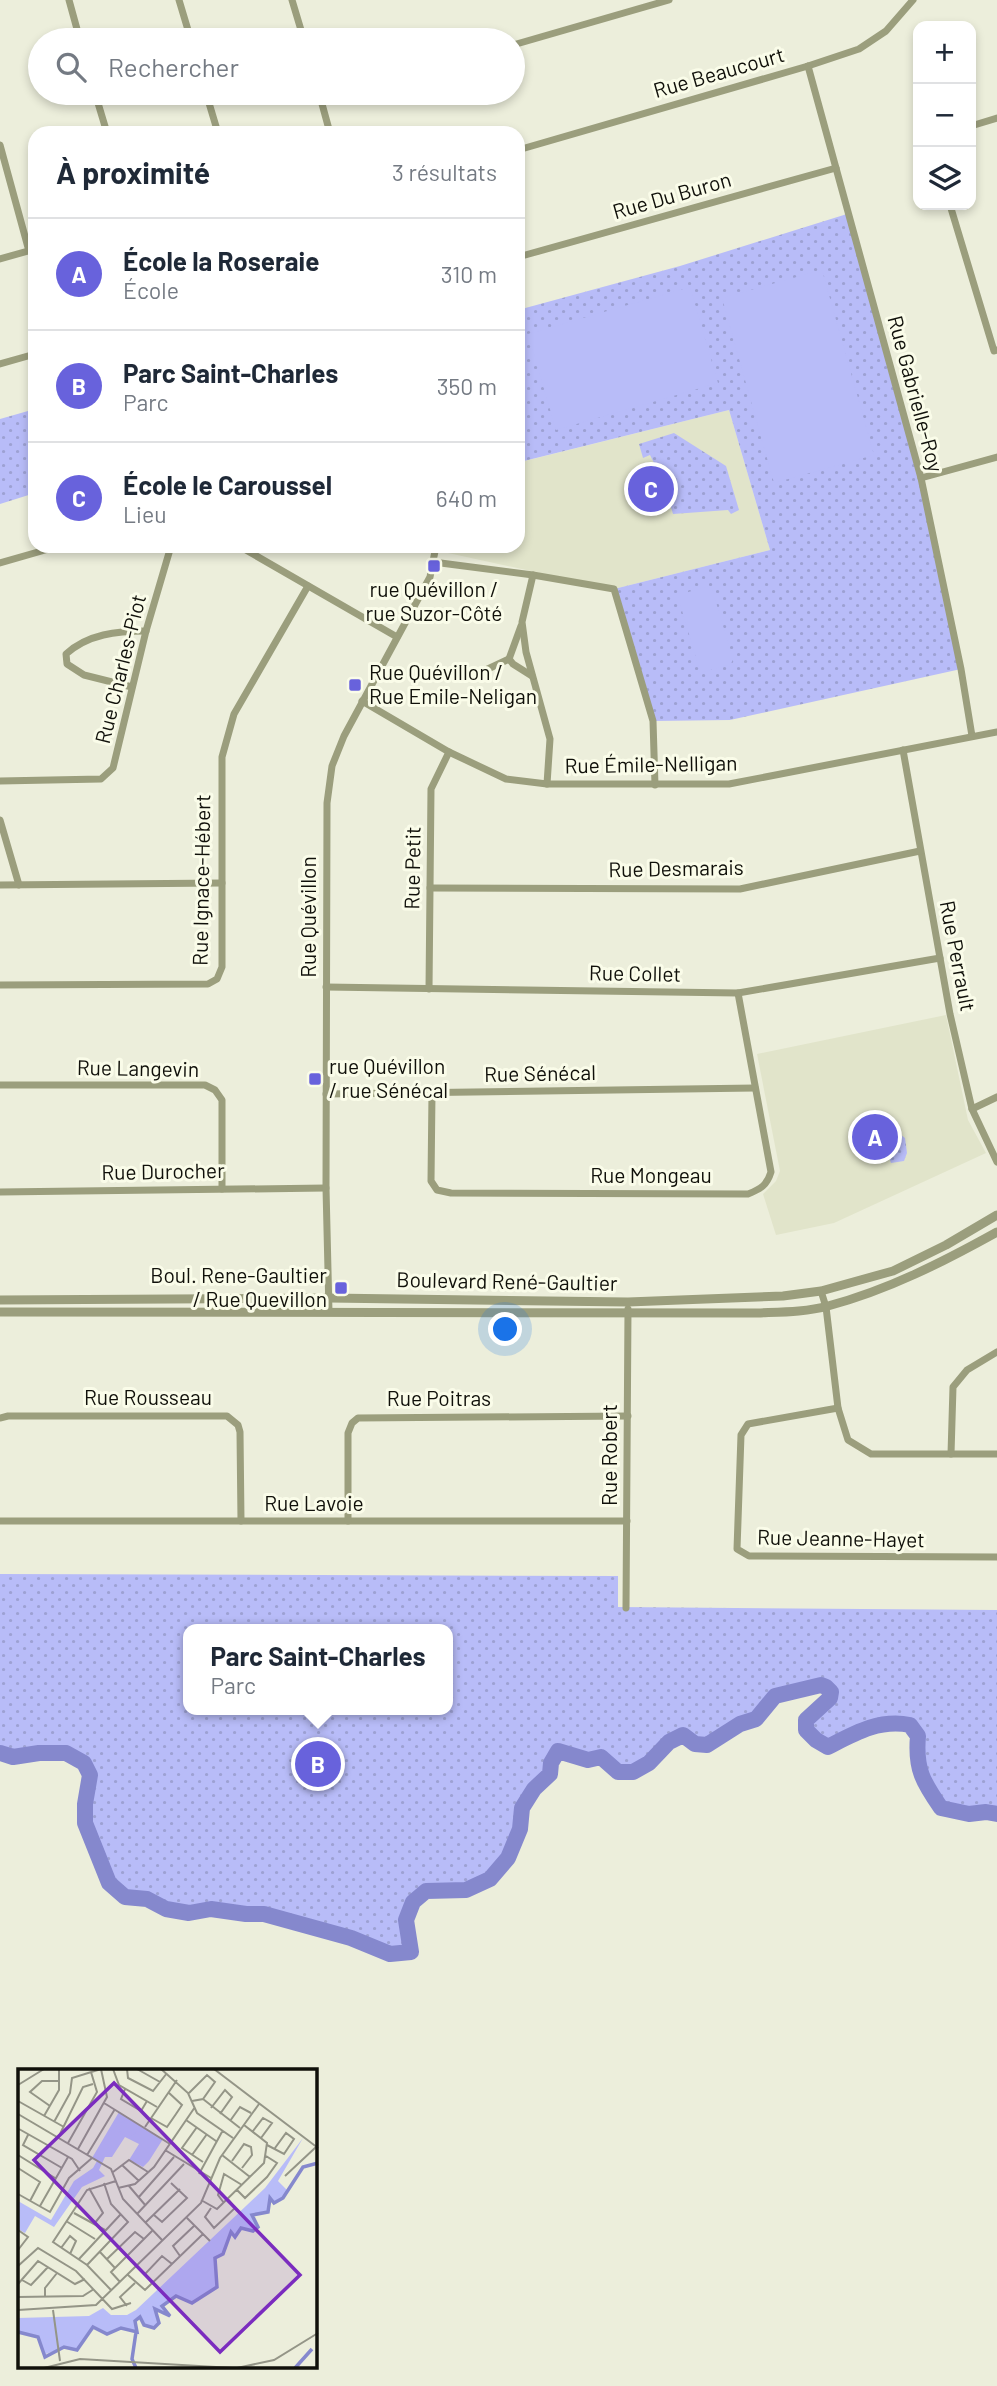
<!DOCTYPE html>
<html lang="fr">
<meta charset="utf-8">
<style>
body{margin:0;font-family:Barlow,sans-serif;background:#f6f6f7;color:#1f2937}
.controls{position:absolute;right:21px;top:21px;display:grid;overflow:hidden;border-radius:14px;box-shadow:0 4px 10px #0003}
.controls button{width:63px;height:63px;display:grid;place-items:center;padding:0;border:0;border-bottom:2px solid #e0e1e3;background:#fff;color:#1f2937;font:35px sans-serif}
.you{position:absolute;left:506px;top:1330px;width:24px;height:24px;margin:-18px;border:5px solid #fff;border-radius:50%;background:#1a73e8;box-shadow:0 0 0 10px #1a73e833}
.badge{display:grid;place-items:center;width:46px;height:46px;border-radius:50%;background:#6862dc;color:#fff;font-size:23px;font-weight:700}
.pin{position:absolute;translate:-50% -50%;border:4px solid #fff;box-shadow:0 2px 7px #0006}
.popup{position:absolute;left:183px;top:1624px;width:270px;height:91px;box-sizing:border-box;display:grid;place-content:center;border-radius:14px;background:#fff;filter:drop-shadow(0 2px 5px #0005);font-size:23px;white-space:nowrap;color:#747a83}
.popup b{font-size:26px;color:#1f2937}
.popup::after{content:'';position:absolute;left:50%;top:100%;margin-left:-14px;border:14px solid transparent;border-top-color:#fff}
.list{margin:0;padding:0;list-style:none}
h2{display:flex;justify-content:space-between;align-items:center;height:91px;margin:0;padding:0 28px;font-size:30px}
h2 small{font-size:23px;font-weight:400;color:#747a83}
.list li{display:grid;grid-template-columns:46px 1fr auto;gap:21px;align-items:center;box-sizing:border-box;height:112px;padding:0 28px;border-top:2px solid #e0e1e3}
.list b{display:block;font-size:26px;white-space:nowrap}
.list p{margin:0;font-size:23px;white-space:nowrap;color:#747a83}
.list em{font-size:23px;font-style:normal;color:#747a83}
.icon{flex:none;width:38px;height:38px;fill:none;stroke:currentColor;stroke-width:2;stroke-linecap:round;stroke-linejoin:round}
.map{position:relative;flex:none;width:997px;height:2386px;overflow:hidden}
.search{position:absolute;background:#fff;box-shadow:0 4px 10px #0003;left:28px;top:28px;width:497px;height:77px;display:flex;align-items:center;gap:18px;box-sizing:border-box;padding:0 24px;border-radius:38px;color:#747a83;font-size:26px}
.panel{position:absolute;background:#fff;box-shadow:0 4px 10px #0003;left:28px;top:126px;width:497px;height:427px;border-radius:21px}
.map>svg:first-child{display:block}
.built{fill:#e1e4ca}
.green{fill:url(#green-dots);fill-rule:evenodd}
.pitch{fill:#b8bcf8}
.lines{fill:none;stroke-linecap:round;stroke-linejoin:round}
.river{stroke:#8588cd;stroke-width:16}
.minor{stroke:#9b9e7d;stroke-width:7}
.tertiary{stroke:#9b9e7d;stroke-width:9}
.poi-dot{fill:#6862dc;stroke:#fafce9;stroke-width:2.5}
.labels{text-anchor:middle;stroke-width:6;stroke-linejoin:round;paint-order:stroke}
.street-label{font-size:21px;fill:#10100a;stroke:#fafce9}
.poi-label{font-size:21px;fill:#10100a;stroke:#fafce9;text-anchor:start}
.inset-river{fill:none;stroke:#8588cd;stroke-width:3.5}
.inset-road{fill:none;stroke:#949587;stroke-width:2}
.view{fill:#7b2cbf;fill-opacity:0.15;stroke:#7b2cbf;stroke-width:3.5}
.inset-edge{fill:none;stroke:#10100a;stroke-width:3.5}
</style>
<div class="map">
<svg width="997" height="2386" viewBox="0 0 997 2386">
<defs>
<pattern id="green-dots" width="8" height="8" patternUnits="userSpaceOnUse" patternTransform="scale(1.75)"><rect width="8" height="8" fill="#b8bcf8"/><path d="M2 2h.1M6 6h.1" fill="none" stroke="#9da1d3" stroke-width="1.8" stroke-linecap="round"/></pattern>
</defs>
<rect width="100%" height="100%" fill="#eceedb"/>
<!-- built -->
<g class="built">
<path d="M729 410 770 550 614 589 448 553 443 547 518 546V455L525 461Z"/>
<path d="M946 1015 968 1120 986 1153 834 1223 776 1235 763 1194 776 1181 780 1171 757 1054Z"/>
</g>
<!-- green -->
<g class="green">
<path d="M847 214 921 478 961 669 730 720 653 721 614 589 770 550 729 410 524 461 518 455V310L680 266Z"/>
<path d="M35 409V493L0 504V419Z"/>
<path d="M674 433 726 466 739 510 731 514 728 510 673 514 658 463H654L650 455 643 458 639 444Z"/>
<path d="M880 1128 892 1137 901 1135 905 1138 907 1153 904 1161 891 1163 887 1151 878 1145 872 1152 865 1147 863 1136 867 1130Z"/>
<path d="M0 1574 618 1576V1607L997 1610V1814L986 1812 969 1814 941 1808C923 1782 915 1769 918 1736L910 1725C879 1719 855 1733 828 1747L816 1740 806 1730V1720L830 1698 831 1692 827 1687 821 1685 775 1696 756 1719 740 1724 707 1745 695 1744 682 1735C664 1745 640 1780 618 1771 612 1769 606 1761 601 1757L588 1760 558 1751 551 1763 550 1774 534 1789 522 1808 520 1829 508 1858 490 1879 466 1890 426 1891 413 1902 406 1920 411 1952 390 1954 351 1938 265 1914H246L212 1909 189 1913 166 1909 147 1899 125 1897 109 1883 85 1823V1804L90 1775 84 1763 65 1753H39L13 1757 0 1753ZM188 1629H448V1710H188Z"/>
</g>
<!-- pitch -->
<g class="pitch">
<path d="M822 270 874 455 774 483 722 298Z"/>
<path d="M690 287 718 383 556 430 528 334Z"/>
<path d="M708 586 712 589 733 659 731 664 704 672 699 668 678 597 682 594Z"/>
</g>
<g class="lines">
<!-- river -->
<path class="river" d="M0 1753 13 1757 39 1753H66L84 1763 90 1775 85 1804V1823L109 1883 125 1897 147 1899 166 1909 189 1913 211 1909 246 1914H264L351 1938 390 1954 411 1952 406 1920 413 1902 426 1891 466 1890 490 1879 508 1858 520 1829 522 1808 534 1789 550 1774 551 1763 558 1751 588 1760 601 1757 618 1772H633L649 1763 669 1742 683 1735 695 1744 707 1745 740 1724 756 1719 775 1696 821 1685 826 1687 831 1692 830 1698 806 1720V1730L816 1740 828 1747C855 1733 879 1719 910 1725L918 1736C915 1769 923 1782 941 1808L969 1814 986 1812 997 1814"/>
<!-- minor -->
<g class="minor">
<path d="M69 0 80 40"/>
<path d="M179 0 191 40"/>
<path d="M292 0 304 40"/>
<path d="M513 45 669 0"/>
<path d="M808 66 921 478 961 669 972 736"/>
<path d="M95 93 107 133"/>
<path d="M206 93 218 133"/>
<path d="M319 93 330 133"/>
<path d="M321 100 346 93"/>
<path d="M971 126 997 118"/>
<path d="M0 145 29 251"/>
<path d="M518 150 808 66 859 49 886 31 913 0"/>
<path d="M950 205 994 351 997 350"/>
<path d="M518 257 836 168"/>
<path d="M0 259 35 249"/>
<path d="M0 364 35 354"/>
<path d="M921 478 997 457"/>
<path d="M239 546 397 637"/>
<path d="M433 562 533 575 614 589 653 721 655 785"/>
<path d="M0 563 59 546"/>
<path d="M533 575 522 622 526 652 550 739 547 784"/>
<path d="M521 626 509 659 513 664 532 676"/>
<path d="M475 675 509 659"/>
<path d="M132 687 84 675 67 664 66 654C88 634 117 631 146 631"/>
<path d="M362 701 449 752 506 779 547 784H729L997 732"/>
<path d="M903 750 950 1014 972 1109 997 1162"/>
<path d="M0 781 101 779 113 768 146 631 171 546"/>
<path d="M0 820 19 885"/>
<path d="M0 885 222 883"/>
<path d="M430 888 740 889 920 851"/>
<path d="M0 985 208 984 217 979 222 967V757L234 714 308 586"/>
<path d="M326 987 738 993 940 958"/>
<path d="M429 989 431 789 449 752"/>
<path d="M0 1085H205L215 1090 222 1100V1189"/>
<path d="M432 1093 431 1181 437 1190 451 1193 748 1194C761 1189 767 1185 771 1172L738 993"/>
<path d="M326 1094 755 1088"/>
<path d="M972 1109 997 1097"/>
<path d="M0 1192 326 1188"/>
<path d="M821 1291 826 1307 838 1408 848 1440 871 1454H997"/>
<path d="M329 1312 326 1188 327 803 332 766 344 736 430 577 436 546"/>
<path d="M838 1408 748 1424 741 1435 737 1549 749 1556 997 1557"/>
<path d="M0 1418 8 1416H227L238 1425 240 1432 241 1521"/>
<path d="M951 1454 953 1387 967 1370 997 1352"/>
<path d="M0 1521H627"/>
<path d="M348 1521V1433L352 1423 358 1418 628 1416"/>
<path d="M626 1608 628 1309"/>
</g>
<!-- tertiary -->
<g class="tertiary">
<path d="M0 1300 329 1298 628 1302 783 1296 821 1291 893 1271 946 1245 997 1215"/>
<path d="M0 1312 758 1313C781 1312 806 1312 828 1306 888 1290 943 1262 997 1232"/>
</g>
</g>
<!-- markers -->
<g class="poi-dot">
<rect x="427" y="559" width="14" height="14" rx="3.5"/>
<rect x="348" y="678" width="14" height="14" rx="3.5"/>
<rect x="308" y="1072" width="14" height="14" rx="3.5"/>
<rect x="334" y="1281" width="14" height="14" rx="3.5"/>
</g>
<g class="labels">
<!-- street labels -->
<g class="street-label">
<text transform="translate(719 73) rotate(-16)" y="7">Rue Beaucourt</text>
<text transform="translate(672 196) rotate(-16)" y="7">Rue Du Buron</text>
<text transform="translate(915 394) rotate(75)" y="7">Rue Gabrielle-Roy</text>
<text transform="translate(121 669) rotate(-76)" y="7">Rue Charles-Piot</text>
<text transform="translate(651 765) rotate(-1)" y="7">Rue Émile-Nelligan</text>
<text transform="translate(413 868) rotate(-89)" y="7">Rue Petit</text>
<text transform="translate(676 869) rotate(-1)" y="7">Rue Desmarais</text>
<text transform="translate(202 880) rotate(-89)" y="7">Rue Ignace-Hébert</text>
<text transform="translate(309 917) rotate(-90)" y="7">Rue Quévillon</text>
<text transform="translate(957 956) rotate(79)" y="7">Rue Perrault</text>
<text transform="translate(635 974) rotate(1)" y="7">Rue Collet</text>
<text transform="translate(138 1069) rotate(1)" y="7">Rue Langevin</text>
<text transform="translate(540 1074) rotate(-1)" y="7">Rue Sénécal</text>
<text transform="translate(163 1172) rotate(-1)" y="7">Rue Durocher</text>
<text x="651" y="1183">Rue Mongeau</text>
<text transform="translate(507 1282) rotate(1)" y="7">Boulevard René-Gaultier</text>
<text x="148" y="1405">Rue Rousseau</text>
<text x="439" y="1406">Rue Poitras</text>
<text transform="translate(610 1455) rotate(-90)" y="7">Rue Robert</text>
<text x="314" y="1511">Rue Lavoie</text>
<text transform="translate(841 1539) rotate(1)" y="7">Rue Jeanne-Hayet</text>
</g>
<!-- poi labels -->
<g class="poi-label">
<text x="434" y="597" text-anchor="middle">rue Quévillon /<tspan x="434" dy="24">rue Suzor-Côté</tspan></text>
<text x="369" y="680">Rue Quévillon /<tspan x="369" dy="24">Rue Emile-Neligan</tspan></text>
<text x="329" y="1074">rue Quévillon<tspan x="329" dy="24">/ rue Sénécal</tspan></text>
<text x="327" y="1283" text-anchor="end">Boul. Rene-Gaultier<tspan x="327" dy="24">/ Rue Quevillon</tspan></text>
</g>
</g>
<!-- overview -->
<g transform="translate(18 2069)">
<rect width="299" height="299" fill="#eceedb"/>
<path d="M101 43 145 70 131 92 125 98 111 91 121 75 107 68 94 88H87L81 101 87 107 64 118 36 158 17 147 7 164 0 160V132L33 151 56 112 75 99 79 92 74 89ZM285 69 260 112 269 121 267 127 256 134 252 130 249 144 234 146 240 158 235 162 223 159 217 168 213 163 205 185 197 189 199 218 174 234 158 227 144 237 152 247 137 240 141 254 136 259 126 256 121 248 117 252 119 263 103 259 89 264 76 257 59 280 47 278 25 286 21 267 0 262V249L71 247 85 239 93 246H109L118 241 247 119Z" fill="#b8bcf8"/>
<path d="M101 59a9 9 0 1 1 18 0a9 9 0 1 1-18 0Z" fill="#b8bcf8"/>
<path class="inset-river" d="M0 263 20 268 27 288 46 278 59 281 75 258 89 265 103 259 119 263 117 252 122 248 126 256 136 259 141 254 137 240 152 247 144 237 158 227 174 234 199 218 197 189 205 185 213 163 217 168 223 159 235 162 240 158 234 146 250 143 252 129 256 134 265 129 285 98 300 94M118 299 114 290 118 263M277 299 294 280"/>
<path class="inset-road" d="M95 0 101 16 139 38M109 0 110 9 135 22 149 4M119 0 142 13M143 0 170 24 179 44 215 69M196 0 300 79M0 16 26 0M107 20 103 30 123 42 129 32M171 24 189 6 197 13 185 30 174 32M185 30 222 59M0 32 46 58M86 34 152 75M32 37 12 23 24 12H41M193 39 207 21 214 28 202 45M0 45 93 100 105 130 144 171M26 47 41 21V0M133 49 149 58 158 45 164 36 150 23M168 51 198 72M212 52 222 38 233 44M36 53 52 24 54 9 83 0M127 58 159 11M179 58 164 79 185 93M1 60 54 90 62 102M235 62 245 49 254 54 243 69M10 66 5 76 44 99M40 69 65 18 75 15M50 74 79 23 73 3M249 76 266 85 276 70 268 64 257 79M60 80 89 28 83 0M147 81 193 109M0 86 37 109M69 86 97 40M174 86 189 65M204 86 232 108M214 92 226 75 233 78 234 86 224 99M104 96 121 112M0 99 22 113 12 132M95 103 111 91 130 103M181 105 205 61M267 107 298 78M111 117 128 137M71 119 85 144 76 155M100 119 117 115 136 98 177 38M219 121 227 129 249 108 259 94 248 87M0 125 32 143 51 109 74 89M120 129 156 88M183 131 199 140 246 94 249 74 226 56M206 134 200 126 206 105 224 116M22 137 50 88M193 139 187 148 196 159 217 139 210 130M56 144 87 161M119 145 166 95M136 146 144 153 169 129 153 114M169 149 192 172M48 152 77 170M127 154 162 120M0 161 10 168 0 181M43 179 52 167 58 172 52 185M82 183 97 199M162 187 155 177 177 156M61 190 102 146M89 190 117 163 126 170M69 196 110 153 93 135 86 114M0 197 20 179 58 202 94 240 113 234M110 206 127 221 185 165M4 211 13 216 30 198M102 213 93 203 134 162M134 214 127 205 144 187 154 195M0 215 20 192 57 215 67 210M93 221 69 196 35 173 69 121 98 112M27 227V219L39 204M0 228 65 227 76 220M109 237 102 228 117 214M0 241 78 236 183 134 202 89 241 35M35 241 42 292M26 299 62 290 215 299M219 299 256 291 300 264"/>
<path class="view" d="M96 14 282 206 202 283 16 91Z"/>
<rect width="299" height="299" class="inset-edge"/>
</g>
</svg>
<div class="controls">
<button>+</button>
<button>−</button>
<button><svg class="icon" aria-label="layers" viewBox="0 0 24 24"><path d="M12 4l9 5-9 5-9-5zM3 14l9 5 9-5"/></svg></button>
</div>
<div class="you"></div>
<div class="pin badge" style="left:875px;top:1137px">A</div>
<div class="pin badge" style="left:318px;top:1764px">B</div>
<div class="popup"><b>Parc Saint-Charles</b>Parc</div>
<div class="pin badge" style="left:651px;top:489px">C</div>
<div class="search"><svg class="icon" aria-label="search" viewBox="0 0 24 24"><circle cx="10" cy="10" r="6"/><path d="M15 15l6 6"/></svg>Rechercher</div>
<section class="panel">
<h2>À proximité<small>3 résultats</small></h2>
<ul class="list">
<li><span class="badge">A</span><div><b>École la Roseraie</b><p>École</p></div><em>310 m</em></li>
<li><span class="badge">B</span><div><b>Parc Saint-Charles</b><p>Parc</p></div><em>350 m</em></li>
<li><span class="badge">C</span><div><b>École le Caroussel</b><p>Lieu</p></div><em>640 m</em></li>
</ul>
</section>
</div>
